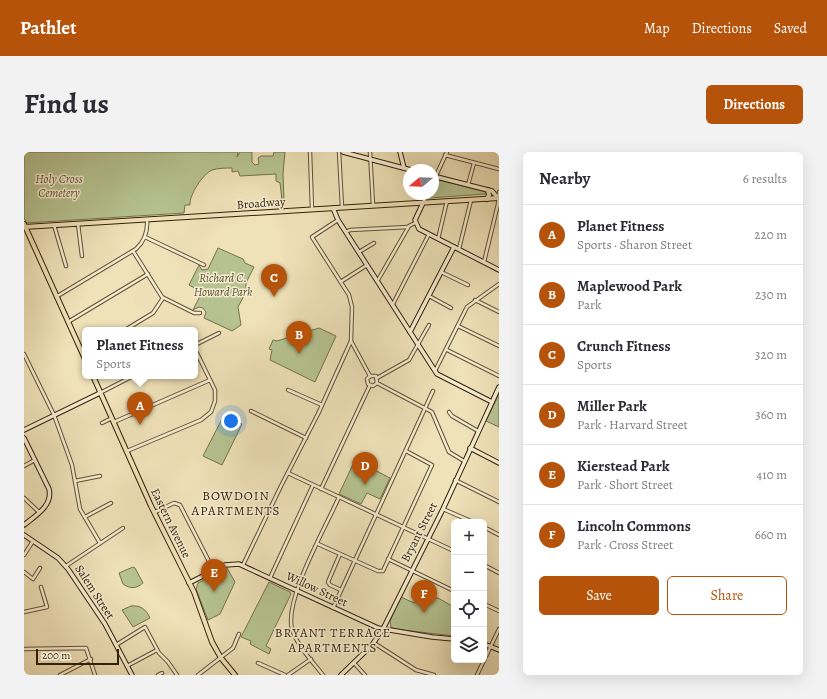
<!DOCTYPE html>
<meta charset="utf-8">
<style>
body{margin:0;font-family:Alegreya,serif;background:#f2f2f3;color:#2b2b33}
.controls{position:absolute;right:12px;bottom:12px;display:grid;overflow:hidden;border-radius:6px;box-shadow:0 4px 16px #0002}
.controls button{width:36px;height:36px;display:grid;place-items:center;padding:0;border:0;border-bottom:1px solid #e1e1e2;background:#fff;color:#2b2b33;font:20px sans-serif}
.compass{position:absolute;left:379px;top:12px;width:36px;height:36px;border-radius:50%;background:#fff;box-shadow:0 4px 16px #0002;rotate:251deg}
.scale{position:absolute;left:12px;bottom:10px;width:83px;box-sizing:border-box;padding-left:4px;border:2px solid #332108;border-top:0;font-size:11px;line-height:14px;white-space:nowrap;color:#332108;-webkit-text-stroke:3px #f5ecd1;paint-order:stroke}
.you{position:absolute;left:207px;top:269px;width:14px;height:14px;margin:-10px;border:3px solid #fff;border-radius:50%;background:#1a73e8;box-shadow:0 0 0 6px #1a73e833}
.badge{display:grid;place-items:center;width:26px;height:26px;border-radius:50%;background:#b45309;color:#fff;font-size:13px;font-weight:700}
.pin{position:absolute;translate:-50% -33px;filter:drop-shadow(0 1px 2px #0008)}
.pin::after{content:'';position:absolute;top:21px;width:14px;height:12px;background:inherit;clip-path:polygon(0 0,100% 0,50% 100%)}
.popup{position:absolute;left:58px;top:175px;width:116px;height:52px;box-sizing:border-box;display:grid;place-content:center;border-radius:6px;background:#fff;filter:drop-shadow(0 1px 3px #0005);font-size:13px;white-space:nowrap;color:#7c7c81}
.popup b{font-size:15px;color:#2b2b33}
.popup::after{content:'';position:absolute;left:50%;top:100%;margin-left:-8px;border:8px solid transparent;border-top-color:#fff}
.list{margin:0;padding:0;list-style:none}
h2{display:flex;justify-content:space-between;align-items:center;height:52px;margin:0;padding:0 16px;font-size:17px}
h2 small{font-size:13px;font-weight:400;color:#7c7c81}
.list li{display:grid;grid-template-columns:26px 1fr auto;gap:12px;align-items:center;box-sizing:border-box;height:60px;padding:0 16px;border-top:1px solid #e1e1e2}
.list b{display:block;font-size:15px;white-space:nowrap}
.list p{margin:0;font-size:13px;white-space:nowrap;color:#7c7c81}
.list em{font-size:13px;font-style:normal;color:#7c7c81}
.actions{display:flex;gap:8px;padding:12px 16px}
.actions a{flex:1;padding:9px 0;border:1px solid #b45309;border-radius:6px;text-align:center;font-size:14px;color:#b45309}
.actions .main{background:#b45309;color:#fff}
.icon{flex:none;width:22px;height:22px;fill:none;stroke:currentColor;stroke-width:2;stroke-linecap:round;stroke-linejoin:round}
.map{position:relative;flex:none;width:475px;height:523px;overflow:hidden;border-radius:6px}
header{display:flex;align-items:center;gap:24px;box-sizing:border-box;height:56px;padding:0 20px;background:#b45309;color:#fff}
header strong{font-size:19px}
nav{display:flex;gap:22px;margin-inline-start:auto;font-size:14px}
.intro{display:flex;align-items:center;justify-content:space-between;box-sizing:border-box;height:96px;padding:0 24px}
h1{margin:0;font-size:28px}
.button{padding:10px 18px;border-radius:6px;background:#b45309;color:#fff;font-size:14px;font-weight:700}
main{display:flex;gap:24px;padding:0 24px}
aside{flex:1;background:#fff;border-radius:6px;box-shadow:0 4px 16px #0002}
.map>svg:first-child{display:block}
.green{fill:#b6c391;stroke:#74724c}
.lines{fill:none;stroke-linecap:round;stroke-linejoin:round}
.street-casing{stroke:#625134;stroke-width:4.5}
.secondary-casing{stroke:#332108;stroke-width:5.5}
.primary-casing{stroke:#332108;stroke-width:6}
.street{stroke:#f5ecd1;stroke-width:2.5}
.secondary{stroke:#f5ecd1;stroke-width:3.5}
.primary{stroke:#efe1b8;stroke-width:4}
.labels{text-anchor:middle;stroke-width:3;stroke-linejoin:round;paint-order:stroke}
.park-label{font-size:12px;font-style:italic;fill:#5a5231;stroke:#f5ecd1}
.street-label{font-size:12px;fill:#332108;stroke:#f5ecd1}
.neighbourhood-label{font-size:13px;letter-spacing:1px;fill:#332108;stroke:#f5ecd1}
</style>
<header>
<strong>Pathlet</strong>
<nav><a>Map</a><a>Directions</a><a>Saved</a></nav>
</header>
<div class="intro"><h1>Find us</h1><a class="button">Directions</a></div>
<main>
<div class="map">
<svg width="475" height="523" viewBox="0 0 475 523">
<rect width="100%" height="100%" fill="#efe1b8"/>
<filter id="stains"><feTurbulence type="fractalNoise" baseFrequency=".005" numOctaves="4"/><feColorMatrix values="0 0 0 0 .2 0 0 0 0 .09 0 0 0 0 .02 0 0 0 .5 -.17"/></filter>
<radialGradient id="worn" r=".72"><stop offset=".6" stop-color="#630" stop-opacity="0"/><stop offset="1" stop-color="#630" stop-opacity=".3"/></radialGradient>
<!-- green -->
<g class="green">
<path d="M0 0H214L213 5 216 0H228V10L231 13 235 12 234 6 237 4H249L250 0H261L259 22 260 48H258L256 31 252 29V22L216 24 214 19 208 20V16C202 16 194 16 188 18 179 22 165 43 166 53H161L160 61 3 71 0 66Z"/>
<path d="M415 28 462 40V42L405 46 407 42H409L412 29Z"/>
<path d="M194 96 219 107 221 111 230 115 222 131V140L214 155 217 173 208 179 180 166 182 160 179 156 175 155 169 158 178 140 165 133 175 113 178 118 184 117Z"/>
<path d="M295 176 312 184 291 230 246 208 248 198 245 197 249 188 253 189Z"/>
<path d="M475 242V275L462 269Z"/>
<path d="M200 263 218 272 198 313 179 304Z"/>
<path d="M331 308 366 326 356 347 343 341 337 352 315 342Z"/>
<path d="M109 415 111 416 119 431C112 437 106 437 99 432L95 421Z"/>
<path d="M203 416 211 430 196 462 184 468 172 437 174 431Z"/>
<path d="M245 430 266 440 267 442 242 494 247 497 245 502 226 492 227 489 217 485Z"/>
<path d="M395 440 408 446H414L430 455V484L370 477 367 475 366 469 377 445 390 451Z"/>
<path d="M107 454C116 453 122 457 126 466L109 475 98 458Z"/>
</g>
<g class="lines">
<defs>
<g id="street">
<path d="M286 0 288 57"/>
<path d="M315 0 318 55"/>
<path d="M346 0 349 53"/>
<path d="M421 3 475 17"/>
<path d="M409 30 423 0"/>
<path d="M444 33 450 11"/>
<path d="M399 50 404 42"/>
<path d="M314 68 288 85 325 143 328 155 327 189 346 224"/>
<path d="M54 72 58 104"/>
<path d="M30 73 42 114"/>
<path d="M322 80 326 78 384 75"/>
<path d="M121 85 180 113"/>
<path d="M414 87 423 49"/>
<path d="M435 97 447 48"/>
<path d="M109 99 138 145 170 161H176"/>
<path d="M335 100 350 91"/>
<path d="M460 110 474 52 475 40"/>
<path d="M417 120 444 133"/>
<path d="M354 128 385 74 391 71"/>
<path d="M318 129 343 113"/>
<path d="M405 144 427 156"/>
<path d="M32 145 112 97C121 89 124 79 123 67"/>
<path d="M451 148 475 160"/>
<path d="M369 152 405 82"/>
<path d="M44 170 124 122"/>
<path d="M434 174 475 194"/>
<path d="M101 178 129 161 139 146"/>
<path d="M171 193 195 181"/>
<path d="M423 198 475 224"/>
<path d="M0 202 30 263 48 313 56 357 76 391"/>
<path d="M411 219 443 155 475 132"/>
<path d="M346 224 343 227 344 232 349 234 353 231"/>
<path d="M346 224H352L353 231"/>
<path d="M353 226 385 208 405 173"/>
<path d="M353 231 408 260 425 300 440 309"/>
<path d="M264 238 298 253"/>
<path d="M76 241 109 224"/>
<path d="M227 259 282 286"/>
<path d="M425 260 428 264 454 279"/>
<path d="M90 270 186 228"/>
<path d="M78 271 88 266"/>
<path d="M103 299 177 268 187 260 191 249V238L171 197"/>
<path d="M0 314 11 308"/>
<path d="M264 321 430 399"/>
<path d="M431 328 475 350"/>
<path d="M51 329 76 324"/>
<path d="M297 337 346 233"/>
<path d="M0 346 15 360"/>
<path d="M419 357 449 370"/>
<path d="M131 360 150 351 156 353 190 419"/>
<path d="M61 365 87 351"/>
<path d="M460 375 475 383"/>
<path d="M294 392 354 419H359L408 313 382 299"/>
<path d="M316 402 304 430 306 433 317 438"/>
<path d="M0 403 9 389"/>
<path d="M364 407 430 439"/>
<path d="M219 413 257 334 294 262 327 189"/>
<path d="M460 413 475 421"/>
<path d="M42 414 99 376"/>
<path d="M0 420 9 427 16 416"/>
<path d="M246 426 289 333"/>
<path d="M460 452 475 459"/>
<path d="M309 456 409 239"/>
<path d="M0 460 23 455 17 435"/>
<path d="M350 491 392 518 410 523"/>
<path d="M92 493 121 475 135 501 144 510 153 523"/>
<path d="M0 497 62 496 71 523"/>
<path d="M234 511 261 523"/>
<path d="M330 511 341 523"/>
<path d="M103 514 133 498"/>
<path d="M36 523 67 507"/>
<path d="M134 523 138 521"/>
<path d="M174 523 209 496 215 482"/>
<path d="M264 523 287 507"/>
<path d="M299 523C289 510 273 494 268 477 260 447 302 375 315 345"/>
<path d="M453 523 475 477"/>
</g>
<g id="secondary">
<path d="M319 0 387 18"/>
<path d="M376 0 380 16"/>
<path d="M409 24 468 39 474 46"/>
<path d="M399 51 391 68 395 77 475 118"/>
<path d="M309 56 314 68 413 222 468 250"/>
<path d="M386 180 430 95"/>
<path d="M0 278 76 241"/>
<path d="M0 286 25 337C29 354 11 364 0 373"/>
<path d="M446 296 475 311"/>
<path d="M0 383 34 406 44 417 81 472 108 523"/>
<path d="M165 431 201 413 215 412 354 476 408 485 430 487"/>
<path d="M460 492 475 498"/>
<path d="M317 523 348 493 359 477 419 357 475 235"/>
</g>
<g id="primary">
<path d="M463 47 465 43 464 38"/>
<path d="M0 72 61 207"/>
<path d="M0 75 475 46"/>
<path d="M69 224 127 354 170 440 188 490 197 506 211 523"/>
</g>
</defs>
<!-- street casing -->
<use href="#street" class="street-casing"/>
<!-- secondary casing -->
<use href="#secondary" class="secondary-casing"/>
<!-- primary casing -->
<use href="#primary" class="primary-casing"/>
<!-- street -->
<use href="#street" class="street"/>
<!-- secondary -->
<use href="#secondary" class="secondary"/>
<!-- primary -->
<use href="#primary" class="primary"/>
</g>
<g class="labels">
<!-- park labels -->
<g class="park-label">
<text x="35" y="31">Holy Cross<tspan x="35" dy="14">Cemetery</tspan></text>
<text x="199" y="130">Richard C.<tspan x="199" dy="14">Howard Park</tspan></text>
</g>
<!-- street labels -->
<g class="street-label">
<text transform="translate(237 51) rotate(-4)" y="4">Broadway</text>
<text transform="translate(147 371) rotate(64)" y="4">Eastern Avenue</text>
<text transform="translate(395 380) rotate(-63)" y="4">Bryant Street</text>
<text transform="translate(293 437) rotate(25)" y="4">Willow Street</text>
<text transform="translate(71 440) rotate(57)" y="4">Salem Street</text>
</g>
<!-- neighbourhood labels -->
<g class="neighbourhood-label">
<text x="212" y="348">BOWDOIN<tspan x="212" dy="15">APARTMENTS</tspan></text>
<text x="309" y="485">BRYANT TERRACE<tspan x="309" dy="15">APARTMENTS</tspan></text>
</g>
</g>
<rect width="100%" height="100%" filter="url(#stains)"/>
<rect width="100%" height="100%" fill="url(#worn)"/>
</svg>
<div class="controls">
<button>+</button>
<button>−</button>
<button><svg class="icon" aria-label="locate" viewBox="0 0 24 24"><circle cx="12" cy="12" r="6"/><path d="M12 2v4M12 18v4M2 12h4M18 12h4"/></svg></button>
<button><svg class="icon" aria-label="layers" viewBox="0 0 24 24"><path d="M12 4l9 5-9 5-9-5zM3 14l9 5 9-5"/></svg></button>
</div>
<svg class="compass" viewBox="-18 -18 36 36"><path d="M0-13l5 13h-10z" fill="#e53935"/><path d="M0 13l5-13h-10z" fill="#7c7c81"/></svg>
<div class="scale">200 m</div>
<div class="you"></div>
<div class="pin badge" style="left:116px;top:273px">A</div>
<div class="popup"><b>Planet Fitness</b>Sports</div>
<div class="pin badge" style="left:275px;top:202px">B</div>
<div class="pin badge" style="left:250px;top:145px">C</div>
<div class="pin badge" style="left:341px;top:333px">D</div>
<div class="pin badge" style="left:190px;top:440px">E</div>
<div class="pin badge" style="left:400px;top:461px">F</div>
</div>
<aside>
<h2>Nearby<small>6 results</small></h2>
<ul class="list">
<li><span class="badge">A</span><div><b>Planet Fitness</b><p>Sports · Sharon Street</p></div><em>220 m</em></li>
<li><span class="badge">B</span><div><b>Maplewood Park</b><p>Park</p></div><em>230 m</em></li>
<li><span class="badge">C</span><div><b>Crunch Fitness</b><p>Sports</p></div><em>320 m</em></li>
<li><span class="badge">D</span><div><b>Miller Park</b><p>Park · Harvard Street</p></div><em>360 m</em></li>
<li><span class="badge">E</span><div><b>Kierstead Park</b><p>Park · Short Street</p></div><em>410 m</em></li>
<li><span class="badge">F</span><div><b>Lincoln Commons</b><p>Park · Cross Street</p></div><em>660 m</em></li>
</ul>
<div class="actions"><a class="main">Save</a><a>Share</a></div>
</aside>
</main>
